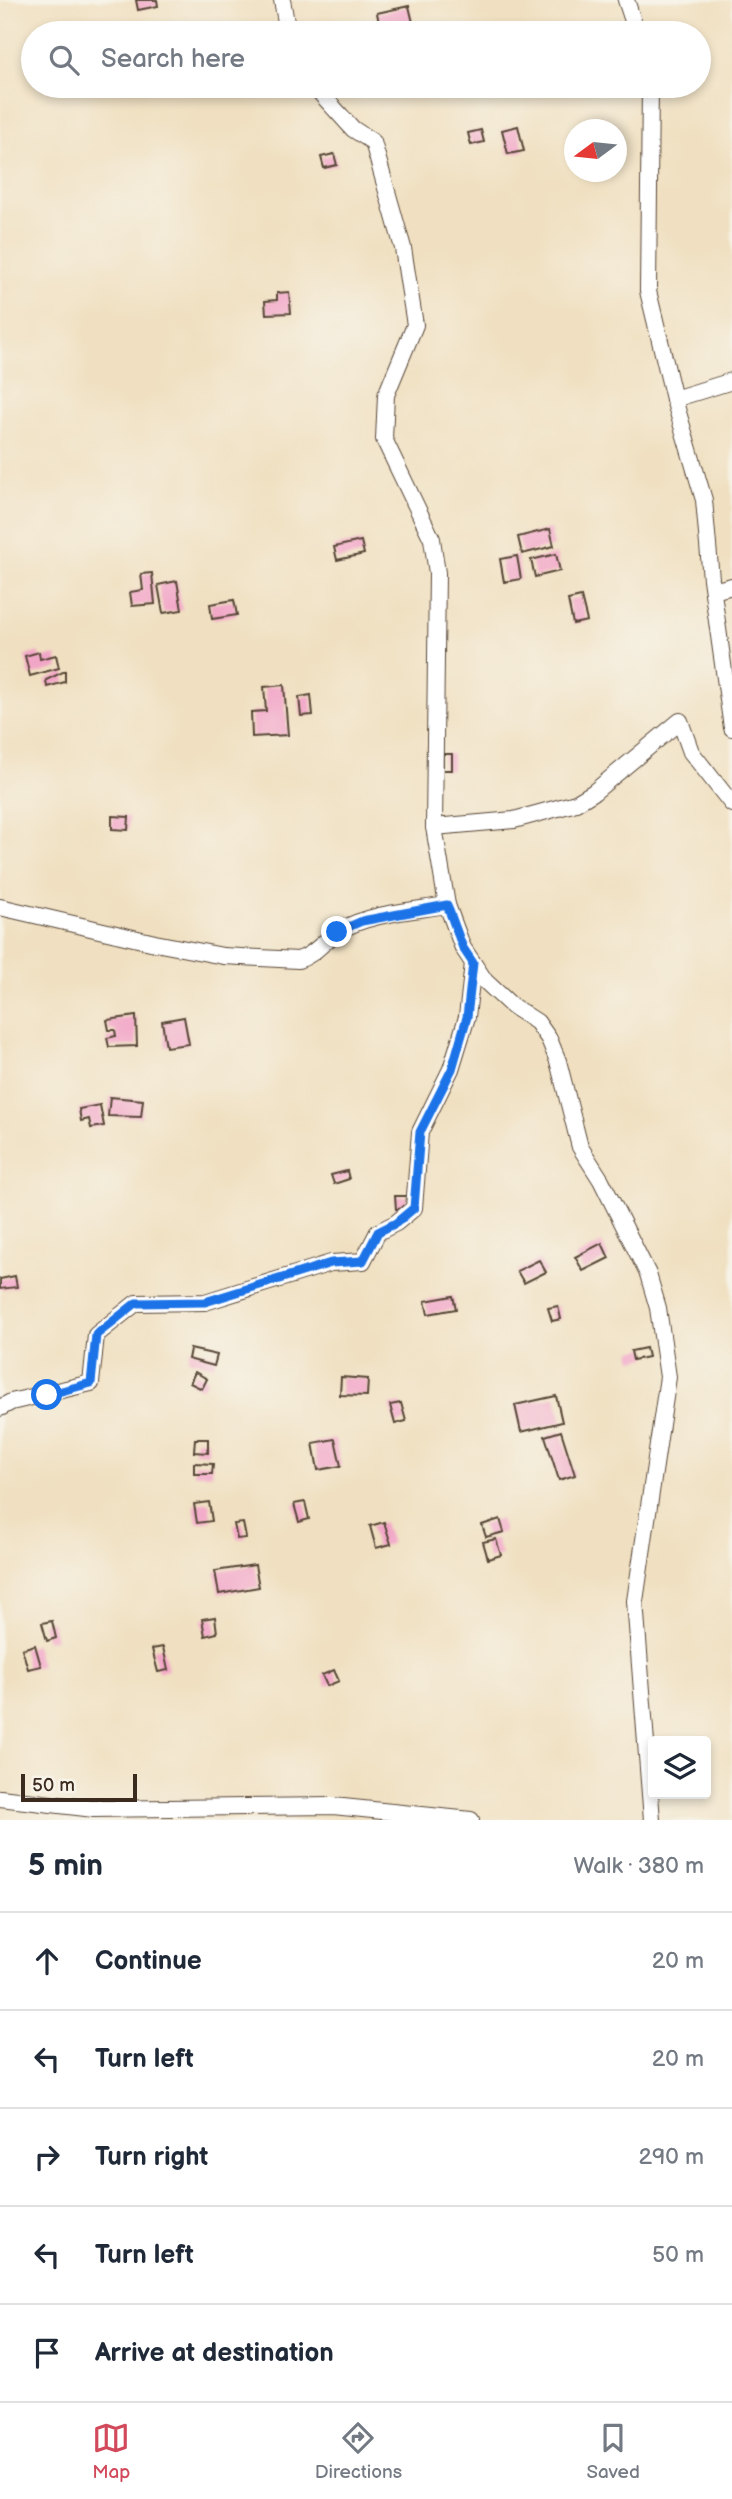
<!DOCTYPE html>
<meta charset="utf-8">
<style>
body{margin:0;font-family:"Balsamiq Sans",sans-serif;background:#f2f2f3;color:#1f2937}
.controls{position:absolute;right:21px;bottom:21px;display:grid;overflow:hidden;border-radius:7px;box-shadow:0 4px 10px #0003}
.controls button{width:63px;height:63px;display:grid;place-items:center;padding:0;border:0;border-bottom:2px solid #e0e1e3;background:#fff;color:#1f2937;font:35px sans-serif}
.compass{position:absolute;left:564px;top:119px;width:63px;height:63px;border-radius:50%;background:#fff;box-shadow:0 4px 10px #0003;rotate:255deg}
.scale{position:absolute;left:21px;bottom:18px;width:116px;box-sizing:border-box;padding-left:7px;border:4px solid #3b2a1e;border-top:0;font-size:19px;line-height:24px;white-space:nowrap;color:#3b2a1e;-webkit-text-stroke:5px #f7f3e8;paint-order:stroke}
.stop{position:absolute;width:21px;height:21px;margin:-16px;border:5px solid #1a73e8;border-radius:50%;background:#fff}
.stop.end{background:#1a73e8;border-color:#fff;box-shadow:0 2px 7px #0008}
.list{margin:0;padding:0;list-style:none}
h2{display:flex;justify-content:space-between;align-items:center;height:91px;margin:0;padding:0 28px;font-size:30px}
h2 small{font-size:23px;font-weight:400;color:#747a83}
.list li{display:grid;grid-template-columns:46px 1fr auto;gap:21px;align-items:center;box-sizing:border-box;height:98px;padding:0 28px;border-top:2px solid #e0e1e3}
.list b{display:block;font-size:26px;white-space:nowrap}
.list em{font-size:23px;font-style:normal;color:#747a83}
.icon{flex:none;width:38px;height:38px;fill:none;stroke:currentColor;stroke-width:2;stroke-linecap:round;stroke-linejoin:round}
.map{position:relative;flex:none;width:732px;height:1820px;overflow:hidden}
.search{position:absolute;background:#fff;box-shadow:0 4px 10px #0003;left:21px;right:21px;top:21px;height:77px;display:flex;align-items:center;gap:18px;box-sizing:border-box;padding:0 24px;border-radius:38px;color:#747a83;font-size:26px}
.sheet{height:581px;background:#fff}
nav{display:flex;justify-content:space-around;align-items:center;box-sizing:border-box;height:98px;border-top:2px solid #e0e1e3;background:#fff;font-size:19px;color:#747a83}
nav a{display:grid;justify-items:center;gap:4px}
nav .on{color:#d1495b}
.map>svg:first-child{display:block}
.building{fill:#f2a6c7}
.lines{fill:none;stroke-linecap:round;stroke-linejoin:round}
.minor-casing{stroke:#564536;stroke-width:18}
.minor{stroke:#fff;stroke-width:16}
.route{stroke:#1a73e8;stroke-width:9}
</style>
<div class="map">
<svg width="732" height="1820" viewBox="0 0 732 1820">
<rect width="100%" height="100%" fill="#f7f3e8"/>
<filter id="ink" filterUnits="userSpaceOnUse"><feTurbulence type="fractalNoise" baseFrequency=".0143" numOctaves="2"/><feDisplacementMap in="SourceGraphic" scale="14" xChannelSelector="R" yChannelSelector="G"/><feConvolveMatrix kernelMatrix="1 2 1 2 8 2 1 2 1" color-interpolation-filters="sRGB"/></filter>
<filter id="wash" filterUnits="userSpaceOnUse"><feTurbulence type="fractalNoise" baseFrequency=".00686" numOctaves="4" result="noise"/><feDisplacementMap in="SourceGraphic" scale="28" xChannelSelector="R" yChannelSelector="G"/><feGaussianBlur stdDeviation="1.57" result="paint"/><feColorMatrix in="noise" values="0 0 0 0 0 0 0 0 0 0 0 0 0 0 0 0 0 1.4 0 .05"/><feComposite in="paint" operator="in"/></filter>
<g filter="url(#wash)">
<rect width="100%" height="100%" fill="#f0e0c1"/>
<g id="blocks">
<!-- building -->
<g class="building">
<path d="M136 0H157L158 6 138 10Z"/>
<path d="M409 6 414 27 381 33 377 13Z"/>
<path d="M433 86H462V89L435 96Z"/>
<path d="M518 126 524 151 508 154 502 130Z"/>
<path d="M481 130 484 142 471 145 468 133Z"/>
<path d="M334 154 337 165 324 168 321 157Z"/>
<path d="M289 292 291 313 266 314 265 301 277 300V293Z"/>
<path d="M550 529 554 546 522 554 518 537Z"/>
<path d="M361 541 364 554 337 560 334 547Z"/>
<path d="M556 554 560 571 535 577 531 560Z"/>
<path d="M517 556 521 579 504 582 500 559Z"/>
<path d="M152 573 155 604 132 606 130 592 143 590 141 574Z"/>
<path d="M177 581 182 610 163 613 158 585Z"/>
<path d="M581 597 587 621 573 624 568 600Z"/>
<path d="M234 600 237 615 212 619 210 604Z"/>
<path d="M39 652 40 659 56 655 59 668 30 676 25 656Z"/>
<path d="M65 671V682L47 687 46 680Z"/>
<path d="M284 685 288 735 252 737 251 712 266 711 264 687Z"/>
<path d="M311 695 313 715 301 716 299 697Z"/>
<rect x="443" y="754" width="9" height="16"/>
<path d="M112 816 129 817 128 830 112 829Z"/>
<path d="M136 1016 137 1046 109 1047 107 1038 116 1036 115 1030H109L107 1020Z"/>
<path d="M184 1017 189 1044 166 1047 162 1021Z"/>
<path d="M110 1097 143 1100 141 1117 108 1116Z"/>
<path d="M100 1105 104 1126 91 1128 89 1119 81 1121 79 1109Z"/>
<path d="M347 1171 349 1179 334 1184 331 1175Z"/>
<path d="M395 1196H407L408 1208 396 1209Z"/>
<path d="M602 1243 609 1258 583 1271 575 1257Z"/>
<path d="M539 1260 546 1272 524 1283 517 1271Z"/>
<path d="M15 1276 17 1287 0 1289V1279Z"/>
<path d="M453 1296 456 1309 428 1314 425 1301Z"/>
<path d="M558 1306 561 1319 552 1321 548 1308Z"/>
<path d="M646 1348 648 1357 633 1360 631 1351Z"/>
<path d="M190 1349 217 1355 214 1366 188 1359Z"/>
<path d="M195 1372 207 1379 202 1389 190 1383Z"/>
<path d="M341 1377 368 1379 367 1396 340 1395Z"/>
<path d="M556 1396 562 1422 521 1432 515 1405Z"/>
<path d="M401 1403 406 1421 395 1424 390 1405Z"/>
<path d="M561 1431 575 1475 559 1480 545 1436Z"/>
<path d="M195 1439H208V1453L194 1452Z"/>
<path d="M335 1439 341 1466 318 1470 313 1443Z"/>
<path d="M194 1463 213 1464 212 1474H194Z"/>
<path d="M209 1502 212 1521 197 1523 194 1504Z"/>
<path d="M305 1502 309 1519 299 1522 294 1504Z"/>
<path d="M500 1519 504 1532 486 1537 482 1525Z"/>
<path d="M384 1522 391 1544 376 1548 370 1526Z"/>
<path d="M243 1523 246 1538 237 1539 234 1524Z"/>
<path d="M496 1539 501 1555 488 1559 483 1542Z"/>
<path d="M255 1565 259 1587 219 1594 215 1571Z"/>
<path d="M215 1617 217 1633 205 1636 202 1619Z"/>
<path d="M52 1621 56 1638 47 1641 42 1623Z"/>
<path d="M35 1645 41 1666 28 1669 22 1649Z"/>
<path d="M163 1647 168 1670 158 1672 152 1649Z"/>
<path d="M334 1670 339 1681 327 1686 322 1675Z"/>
</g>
</g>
</g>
<g filter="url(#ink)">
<use href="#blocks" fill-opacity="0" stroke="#564536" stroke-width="2"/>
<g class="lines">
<defs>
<g id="minor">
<path d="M282 0 288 33"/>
<path d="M626 0 637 33"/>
<path d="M314 86 353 129 373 142 403 248 415 325 386 395 384 439 432 539 437 573 434 827 447 905"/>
<path d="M650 86 648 291 674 399 704 500 711 579 732 728"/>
<path d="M674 399 732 381"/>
<path d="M713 591 732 586"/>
<path d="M434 827 514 820 576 803 594 792 680 721 691 752 732 804"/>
<path d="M0 907 155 943 223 956 298 960C315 955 324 940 339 931 370 913 412 911 447 905L463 948 485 981 512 1006 537 1022 549 1039 558 1061 580 1147 601 1180 648 1274 658 1308 668 1377 635 1601 652 1820"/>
<path d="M0 1408 11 1402 91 1383 96 1335 136 1303 205 1302 331 1263 363 1261 378 1232 396 1223 414 1208 420 1132 451 1069 467 1017 473 963"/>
<path d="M0 1798 94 1809 333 1806 471 1820"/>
</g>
</defs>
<!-- minor casing -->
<use href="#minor" class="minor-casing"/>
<!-- minor -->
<use href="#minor" class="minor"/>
</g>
</g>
<g class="lines" filter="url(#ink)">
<!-- route -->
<path class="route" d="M47 1395 91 1383 96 1335 136 1303 205 1302 331 1263 363 1261 378 1232 396 1223 414 1208 420 1132 452 1069 467 1017 473 963 463 948 447 905 362 921 337 932"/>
</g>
</svg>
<div class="controls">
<button><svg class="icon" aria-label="layers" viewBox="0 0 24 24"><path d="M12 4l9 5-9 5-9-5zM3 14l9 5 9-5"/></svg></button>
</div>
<svg class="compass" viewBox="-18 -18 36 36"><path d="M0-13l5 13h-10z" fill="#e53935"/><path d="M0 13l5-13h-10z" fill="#747a83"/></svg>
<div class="scale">50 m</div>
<div class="stop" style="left:47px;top:1395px"></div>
<div class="stop end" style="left:337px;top:932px"></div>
<div class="search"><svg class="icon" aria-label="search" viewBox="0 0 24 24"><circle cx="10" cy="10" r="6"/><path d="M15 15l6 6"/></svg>Search here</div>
</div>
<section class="sheet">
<h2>5 min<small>Walk · 380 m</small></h2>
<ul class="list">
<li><svg class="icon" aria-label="ahead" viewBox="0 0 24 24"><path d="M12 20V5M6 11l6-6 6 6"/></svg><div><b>Continue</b></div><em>20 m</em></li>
<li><svg class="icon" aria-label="left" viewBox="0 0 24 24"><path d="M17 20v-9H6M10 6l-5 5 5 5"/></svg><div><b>Turn left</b></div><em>20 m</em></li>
<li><svg class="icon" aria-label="right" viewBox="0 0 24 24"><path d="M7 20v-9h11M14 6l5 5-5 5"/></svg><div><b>Turn right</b></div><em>290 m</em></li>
<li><svg class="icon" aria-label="left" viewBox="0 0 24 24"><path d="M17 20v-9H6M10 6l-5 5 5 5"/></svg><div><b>Turn left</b></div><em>50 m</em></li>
<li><svg class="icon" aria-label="arrive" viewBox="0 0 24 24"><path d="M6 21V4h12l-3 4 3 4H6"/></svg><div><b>Arrive at destination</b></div></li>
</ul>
</section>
<nav>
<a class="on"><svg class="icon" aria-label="map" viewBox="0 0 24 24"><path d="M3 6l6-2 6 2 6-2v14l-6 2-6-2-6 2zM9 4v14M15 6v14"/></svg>Map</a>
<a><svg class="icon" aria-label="directions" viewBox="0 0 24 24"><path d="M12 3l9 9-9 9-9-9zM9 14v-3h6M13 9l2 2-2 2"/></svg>Directions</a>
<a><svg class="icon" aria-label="saved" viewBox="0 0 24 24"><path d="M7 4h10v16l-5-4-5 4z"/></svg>Saved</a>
</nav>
